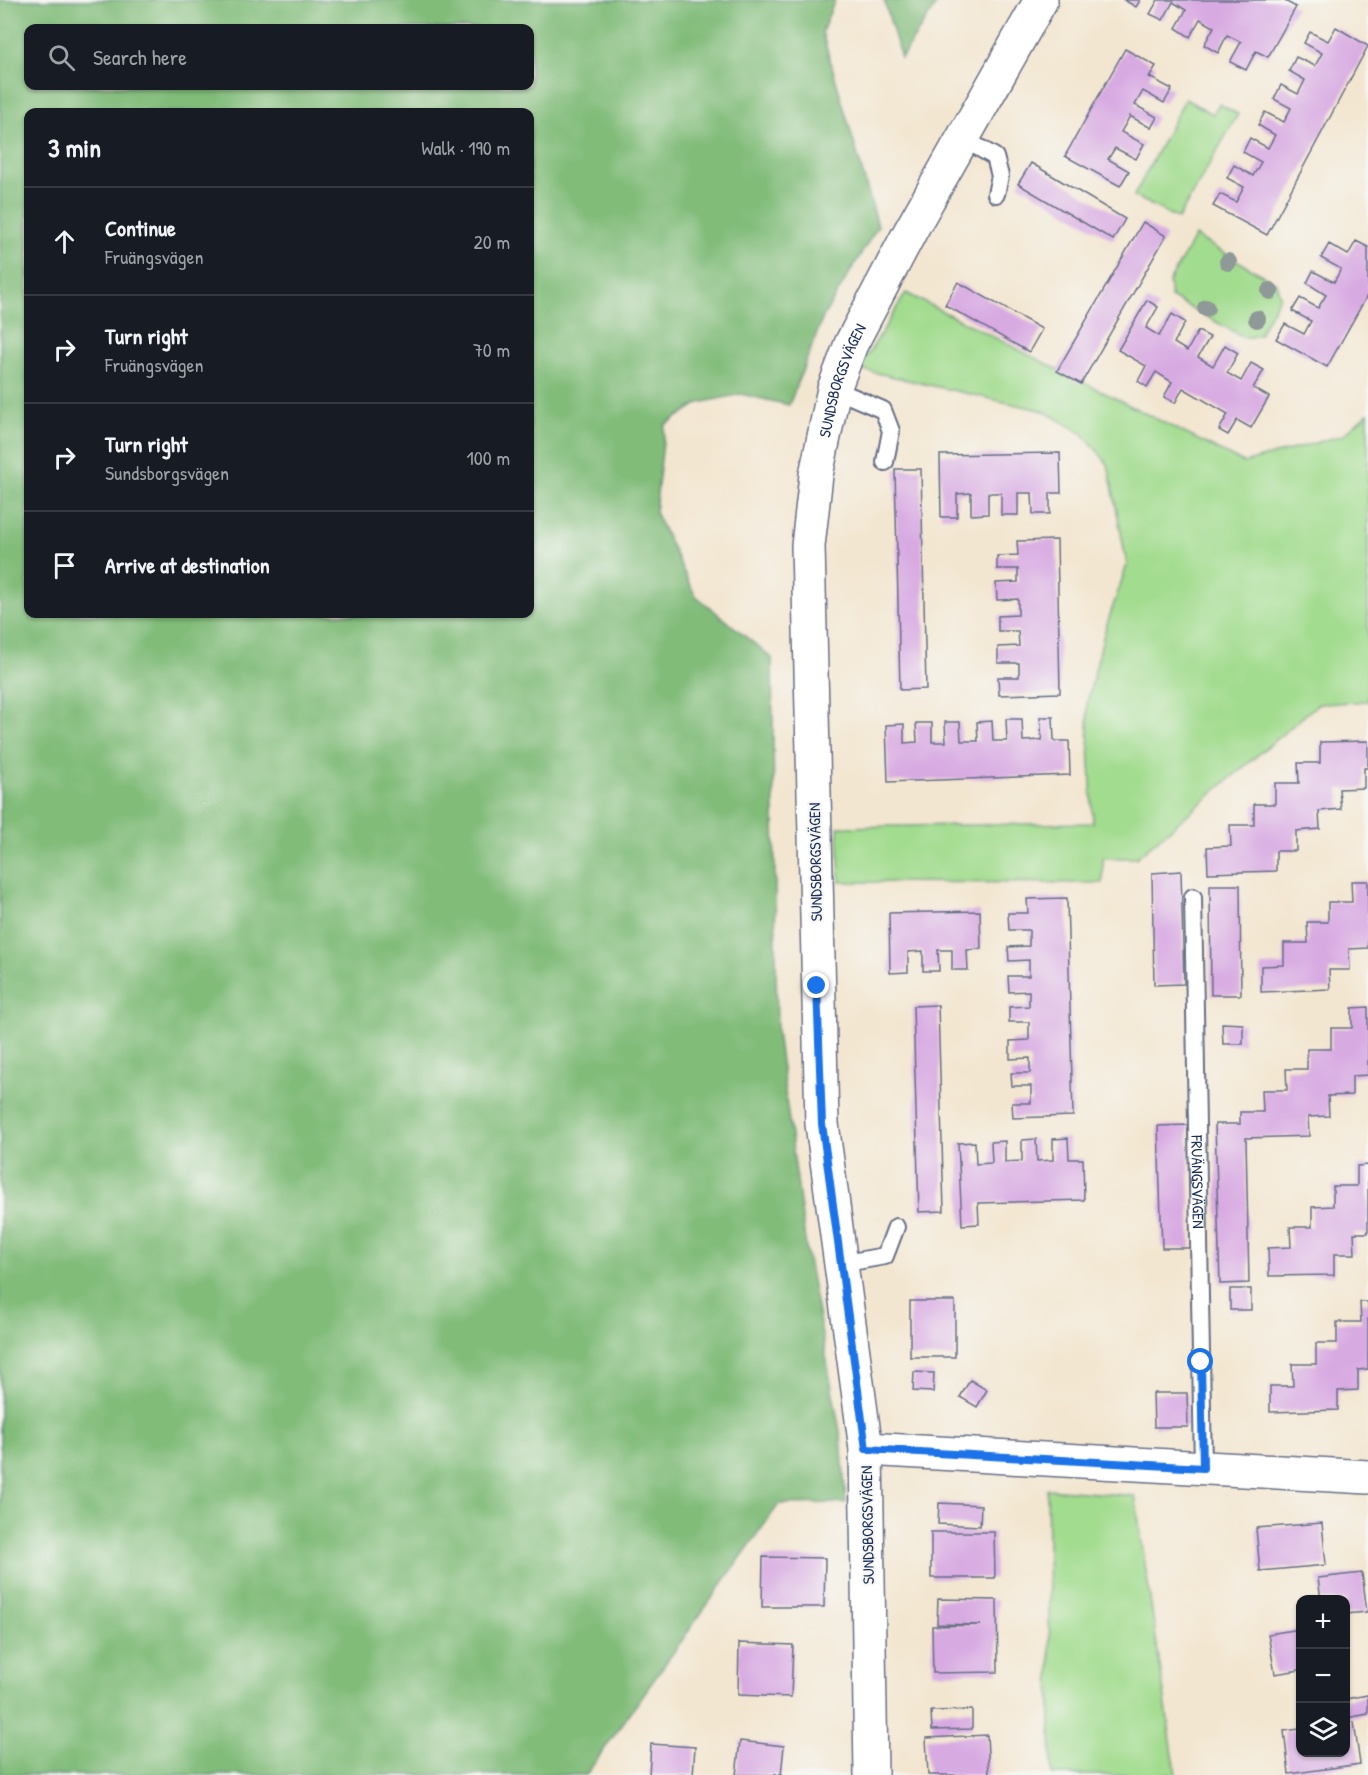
<!DOCTYPE html>
<meta charset="utf-8">
<style>
body{margin:0;font-family:"Patrick Hand",sans-serif;background:#242831;color:#f1f3f6}
.controls{position:absolute;right:18px;bottom:18px;display:grid;overflow:hidden;border-radius:12px;box-shadow:0 2px 4px #0004}
.controls button{width:54px;height:54px;display:grid;place-items:center;padding:0;border:0;border-bottom:2px solid #363941;background:#171b24;color:#f1f3f6;font:30px sans-serif}
.stop{position:absolute;width:18px;height:18px;margin:-14px;border:4px solid #1a73e8;border-radius:50%;background:#fff}
.stop.end{background:#1a73e8;border-color:#fff;box-shadow:0 2px 6px #0008}
.list{margin:0;padding:0;list-style:none}
h2{display:flex;justify-content:space-between;align-items:center;height:78px;margin:0;padding:0 24px;font-size:26px}
h2 small{font-size:20px;font-weight:400;color:#9ea1a6}
.list li{display:grid;grid-template-columns:39px 1fr auto;gap:18px;align-items:center;box-sizing:border-box;height:108px;padding:0 24px;border-top:2px solid #363941}
.list b{display:block;font-size:22px;white-space:nowrap}
.list p{margin:0;font-size:20px;white-space:nowrap;color:#9ea1a6}
.list em{font-size:20px;font-style:normal;color:#9ea1a6}
.icon{flex:none;width:33px;height:33px;fill:none;stroke:currentColor;stroke-width:2;stroke-linecap:round;stroke-linejoin:round}
.map{position:relative;flex:none;width:1368px;height:1775px;overflow:hidden}
.search{position:absolute;background:#171b24;box-shadow:0 2px 4px #0004;left:24px;top:24px;width:510px;height:66px;display:flex;align-items:center;gap:15px;box-sizing:border-box;padding:0 21px;border-radius:12px;color:#9ea1a6;font-size:22px}
.panel{position:absolute;background:#171b24;box-shadow:0 2px 4px #0004;left:24px;top:108px;width:510px;height:510px;border-radius:12px}
.map>svg:first-child{display:block}
.green{fill:#a2dc8e;stroke:#5e8676;stroke-width:1.5}
.forest{fill:#81bc79;stroke:#4e766c;stroke-width:1.5;fill-rule:evenodd}
.building{fill:#d8aae2}
.lines{fill:none;stroke-linecap:round;stroke-linejoin:round}
.lane-casing{stroke:#676f86;stroke-width:20}
.street-casing{stroke:#676f86;stroke-width:36}
.lane{stroke:#fff;stroke-width:16}
.street{stroke:#fff;stroke-width:33}
.tree{fill:#8f9998}
.route{stroke:#1a73e8;stroke-width:8}
.labels{text-anchor:middle;stroke-width:4.5;stroke-linejoin:round;paint-order:stroke}
.street-label{font-size:16px;fill:#1b2f5e;stroke:#f6f6f2}
</style>
<div class="map">
<svg width="1368" height="1775" viewBox="0 0 1368 1775">
<rect width="100%" height="100%" fill="#f6f6f2"/>
<filter id="ink" filterUnits="userSpaceOnUse"><feTurbulence type="fractalNoise" baseFrequency=".0167" numOctaves="2"/><feDisplacementMap in="SourceGraphic" scale="12" xChannelSelector="R" yChannelSelector="G"/><feConvolveMatrix kernelMatrix="1 2 1 2 8 2 1 2 1" color-interpolation-filters="sRGB"/></filter>
<filter id="wash" filterUnits="userSpaceOnUse"><feTurbulence type="fractalNoise" baseFrequency=".008" numOctaves="4" result="noise"/><feDisplacementMap in="SourceGraphic" scale="24" xChannelSelector="R" yChannelSelector="G"/><feGaussianBlur stdDeviation="1.35" result="paint"/><feColorMatrix in="noise" values="0 0 0 0 0 0 0 0 0 0 0 0 0 0 0 0 0 1.4 0 .05"/><feComposite in="paint" operator="in"/></filter>
<g filter="url(#wash)">
<rect width="100%" height="100%" fill="#f3e6d0"/>
<!-- green -->
<g class="green">
<path d="M1185 99 1213 114 1219 104 1238 114 1178 219 1134 196Z"/>
<path d="M1195 236 1276 283 1280 296 1259 335 1245 338 1171 297 1169 282Z"/>
<path d="M906 293 1244 463 1343 435 1368 413V701L1318 704 1136 858H1103V883L840 882 838 827 1093 823 1087 703 1105 630 1127 565 1108 464 1083 434 1044 411 859 369Z"/>
<path d="M1047 1489 1135 1496 1176 1775H1052Z"/>
</g>
<!-- forest -->
<g class="forest">
<path d="M0 0H835L822 32 878 226 824 315 789 405 741 394 699 403 665 425 655 512 695 595 772 658 777 1032 807 1254 841 1437 846 1503 779 1504 586 1775H0ZM28 28H530V86H28ZM28 112H530V614H28Z"/>
<path d="M884 0H939L901 58Z"/>
</g>
<g id="blocks">
<!-- building -->
<g class="building">
<path d="M1124 0H1140L1136 7Z"/>
<path d="M1158 0H1283L1296 7 1268 57 1256 51 1246 70 1230 62 1241 42 1227 35 1218 53 1204 45 1214 27 1200 19 1190 37 1176 28 1186 10 1173 2 1163 20 1150 14Z"/>
<path d="M1336 27 1368 46 1267 235 1213 206 1220 194 1236 202 1244 187 1227 178 1234 165 1253 176 1261 162 1243 152 1250 138 1268 148 1275 135 1258 125 1265 112 1284 122 1291 108 1274 99 1281 85 1298 94 1305 80 1289 71 1296 57 1315 66 1322 53 1304 43 1310 32 1328 41Z"/>
<path d="M1125 49 1156 66 1149 77 1172 89 1164 103 1143 91 1135 105 1157 117 1151 128 1130 116 1121 132 1144 144 1136 159 1115 148 1108 159 1129 171 1120 186 1065 156Z"/>
<path d="M1031 163 1125 219 1113 240 1018 184Z"/>
<path d="M1143 222 1166 236 1081 384 1057 371Z"/>
<path d="M1356 241 1368 247V294L1327 367 1276 339 1285 324 1304 334 1311 321 1292 311 1300 298 1318 308 1326 295 1307 283 1313 271 1334 282 1341 269 1321 258 1329 244 1348 255Z"/>
<path d="M958 282 1042 329 1029 352 945 305Z"/>
<path d="M1147 300 1158 307 1146 328 1159 336 1172 314 1185 322 1174 343 1187 351 1198 331 1210 337 1198 357 1213 366 1225 345 1238 353 1227 373 1241 381 1251 363 1264 370 1253 388 1269 397 1251 428 1237 420 1228 435 1219 430 1228 414 1183 388 1175 403 1164 397 1172 382 1156 372 1147 387 1138 381 1146 366 1118 350Z"/>
<path d="M1060 453 1061 493H1050V514H1033L1032 493H1018V515H1001V493H988V514L971 515V493L957 494V517H941L940 455Z"/>
<path d="M895 469H921L926 689 900 690Z"/>
<path d="M1057 540 1060 693 999 695 998 677H1019V663H998V647L1019 646 1018 631H998V616L1018 615V599L997 600 996 583 1018 582V569H997V556L1018 555 1017 541Z"/>
<path d="M1040 717H1053L1054 741H1069L1070 775 888 782 886 725 904 724V743L917 742 916 723H932V742H946L945 722H960L961 741H978L977 722 992 721 993 741H1007L1006 719H1022L1023 741 1042 740Z"/>
<path d="M1368 741V768H1364V788L1339 789 1341 809 1319 811 1320 829 1296 831V851H1276V871L1208 873 1207 847 1231 846 1230 825H1254V804H1275V783H1299L1298 763H1320V742Z"/>
<path d="M1181 871 1184 984 1154 985 1152 873Z"/>
<path d="M1351 881H1368V948L1349 949 1350 970H1329L1330 989 1261 992V966L1284 965V943H1308L1307 922H1328V902H1352Z"/>
<path d="M1210 885H1240L1241 995H1211Z"/>
<path d="M1067 898 1073 1116 1013 1118 1012 1103H1031V1086H1012L1011 1073H1030V1058L1010 1059V1041L1029 1040V1022H1009V1007L1029 1006V991L1009 992 1008 976H1029V960L1009 961 1008 947 1029 946V930H1009L1008 913H1028L1027 899Z"/>
<path d="M980 911 981 949 967 950 968 970H952V950H938L939 971H923V951L908 952V972L890 973 889 913Z"/>
<path d="M938 1005 944 1211 919 1212 913 1006Z"/>
<path d="M1368 1007V1075L1352 1076V1095L1328 1096 1329 1116 1308 1117 1309 1136 1246 1138 1249 1283 1220 1284 1215 1124H1240V1112H1263L1262 1090H1287L1286 1069H1307V1049H1331V1028H1352V1008Z"/>
<path d="M1222 1023 1243 1024V1044H1223Z"/>
<path d="M1188 1125 1191 1248H1162L1158 1126Z"/>
<path d="M1068 1138 1069 1159H1083L1084 1200 978 1203 979 1224 962 1225 958 1143 975 1142 976 1164 992 1163 991 1142 1005 1141V1162L1022 1161V1140L1036 1139 1037 1161 1053 1160V1139Z"/>
<path d="M1368 1165V1233H1354L1355 1254H1334V1275L1269 1276 1268 1248 1291 1247 1290 1227H1312V1207L1333 1206V1186H1357V1166Z"/>
<rect x="1230" y="1289" width="21" height="21"/>
<rect x="910" y="1301" width="45" height="56"/>
<path d="M1360 1302H1368V1369L1358 1370V1390L1338 1391V1410L1270 1412V1386H1293L1292 1364H1316V1343H1337V1322H1361Z"/>
<path d="M914 1372 934 1373 933 1392 913 1391Z"/>
<path d="M970 1380 987 1390 977 1407 960 1397Z"/>
<path d="M1153 1393H1187L1188 1427H1154Z"/>
<path d="M939 1503 981 1505 980 1526 938 1524Z"/>
<path d="M1322 1523 1326 1565 1260 1571 1256 1528Z"/>
<path d="M931 1532H994L995 1578H931Z"/>
<path d="M763 1557 825 1558 824 1607H762Z"/>
<path d="M1362 1573 1367 1612 1346 1614V1600H1321L1318 1578Z"/>
<path d="M938 1599 997 1600 998 1672 933 1673 932 1626 981 1625 937 1624Z"/>
<path d="M1300 1629V1670L1275 1674 1268 1634Z"/>
<path d="M739 1643 793 1645 791 1697 738 1695Z"/>
<path d="M1368 1695V1714L1346 1718V1699Z"/>
<path d="M972 1710V1729L932 1730 931 1711Z"/>
<path d="M1354 1722 1360 1764 1289 1774 1284 1731 1300 1729V1752H1346V1723Z"/>
<path d="M987 1735 989 1775H928L926 1738Z"/>
<path d="M740 1741 784 1746 781 1775H736Z"/>
<path d="M651 1744 695 1747 693 1775H649Z"/>
</g>
</g>
</g>
<g filter="url(#ink)">
<use href="#blocks" fill-opacity="0" stroke="#676f86" stroke-width="1.5"/>
<g class="lines">
<defs>
<g id="lane">
<path d="M964 139 995 157 1000 176 996 194"/>
<path d="M834 389 883 410 891 431 885 462"/>
<path id="s1" d="M1193 897 1203 1468"/>
<path d="M840 1264 885 1256 896 1227"/>
</g>
<g id="street">
<path d="M866 1449 1368 1477"/>
<path id="s2" d="M871 1775 866 1449 822 1124 808 546 816 475 834 389 851 344 911 230 1041 0"/>
</g>
</defs>
<!-- lane casing -->
<use href="#lane" class="lane-casing"/>
<!-- street casing -->
<use href="#street" class="street-casing"/>
<!-- lane -->
<use href="#lane" class="lane"/>
<!-- street -->
<use href="#street" class="street"/>
</g>
<!-- trees -->
<g class="tree">
<circle cx="1228" cy="262" r="9"/>
<circle cx="1270" cy="291" r="9"/>
<circle cx="1206" cy="308" r="9"/>
<circle cx="1257" cy="319" r="9"/>
</g>
</g>
<g class="lines" filter="url(#ink)">
<!-- route -->
<path class="route" d="M817 986 822 1124 866 1449 1203 1468 1201 1362"/>
</g>
<g class="labels">
<!-- street labels -->
<g class="street-label">
<text dy="6" stroke="none"><textPath href="#s2" startOffset="1402">SUNDSBORGSVÄGEN</textPath></text>
<text transform="translate(815 862) rotate(-91)" y="6">SUNDSBORGSVÄGEN</text>
<text dy="6" stroke="none"><textPath href="#s1" startOffset="285">FRUÄNGSVÄGEN</textPath></text>
<text transform="translate(867 1525) rotate(-91)" y="6">SUNDSBORGSVÄGEN</text>
</g>
</g>
</svg>
<div class="controls">
<button>+</button>
<button>−</button>
<button><svg class="icon" aria-label="layers" viewBox="0 0 24 24"><path d="M12 4l9 5-9 5-9-5zM3 14l9 5 9-5"/></svg></button>
</div>
<div class="stop" style="left:1201px;top:1362px"></div>
<div class="stop end" style="left:817px;top:986px"></div>
<div class="search"><svg class="icon" aria-label="search" viewBox="0 0 24 24"><circle cx="10" cy="10" r="6"/><path d="M15 15l6 6"/></svg>Search here</div>
<section class="panel">
<h2>3 min<small>Walk · 190 m</small></h2>
<ul class="list">
<li><svg class="icon" aria-label="ahead" viewBox="0 0 24 24"><path d="M12 20V5M6 11l6-6 6 6"/></svg><div><b>Continue</b><p>Fruängsvägen</p></div><em>20 m</em></li>
<li><svg class="icon" aria-label="right" viewBox="0 0 24 24"><path d="M7 20v-9h11M14 6l5 5-5 5"/></svg><div><b>Turn right</b><p>Fruängsvägen</p></div><em>70 m</em></li>
<li><svg class="icon" aria-label="right" viewBox="0 0 24 24"><path d="M7 20v-9h11M14 6l5 5-5 5"/></svg><div><b>Turn right</b><p>Sundsborgsvägen</p></div><em>100 m</em></li>
<li><svg class="icon" aria-label="arrive" viewBox="0 0 24 24"><path d="M6 21V4h12l-3 4 3 4H6"/></svg><div><b>Arrive at destination</b></div></li>
</ul>
</section>
</div>
